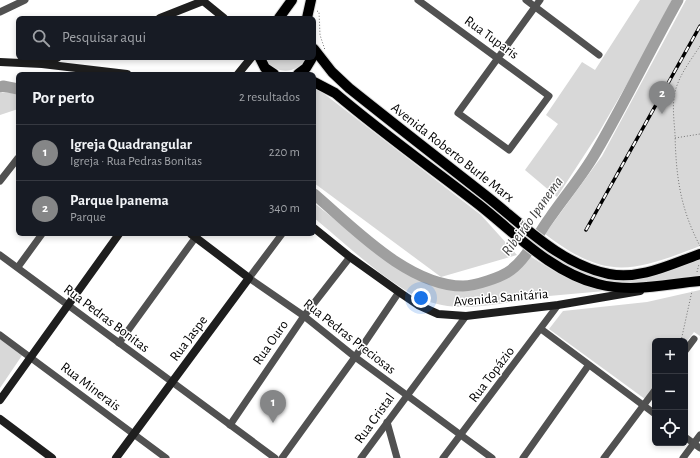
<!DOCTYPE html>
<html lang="pt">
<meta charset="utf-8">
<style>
body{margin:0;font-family:"Alegreya Sans",sans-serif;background:#242831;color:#f1f3f6}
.controls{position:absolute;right:12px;bottom:12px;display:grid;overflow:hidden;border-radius:6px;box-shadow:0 2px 6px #0003}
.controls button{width:36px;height:36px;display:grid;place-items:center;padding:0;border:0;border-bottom:1px solid #363941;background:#171b24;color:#f1f3f6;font:20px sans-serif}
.you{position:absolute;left:421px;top:298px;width:14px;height:14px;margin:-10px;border:3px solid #fff;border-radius:50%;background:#1a73e8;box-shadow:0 0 0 6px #1a73e833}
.badge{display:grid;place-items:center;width:26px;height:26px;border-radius:50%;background:#858687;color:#fff;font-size:13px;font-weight:700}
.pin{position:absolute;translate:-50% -33px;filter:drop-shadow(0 1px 2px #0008)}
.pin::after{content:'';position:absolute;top:21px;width:14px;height:12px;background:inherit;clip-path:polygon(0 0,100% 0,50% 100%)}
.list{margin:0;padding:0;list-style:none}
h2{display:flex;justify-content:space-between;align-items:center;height:52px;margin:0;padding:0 16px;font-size:17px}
h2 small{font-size:13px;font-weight:400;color:#9ea1a6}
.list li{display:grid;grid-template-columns:26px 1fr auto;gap:12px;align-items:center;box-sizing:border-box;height:56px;padding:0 16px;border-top:1px solid #363941}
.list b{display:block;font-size:15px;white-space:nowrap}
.list p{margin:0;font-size:13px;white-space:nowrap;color:#9ea1a6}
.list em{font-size:13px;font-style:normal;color:#9ea1a6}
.icon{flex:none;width:22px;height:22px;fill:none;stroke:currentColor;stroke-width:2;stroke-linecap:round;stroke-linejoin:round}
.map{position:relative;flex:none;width:700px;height:458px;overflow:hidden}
.search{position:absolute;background:#171b24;box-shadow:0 2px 6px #0003;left:16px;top:16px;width:300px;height:44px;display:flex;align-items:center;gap:10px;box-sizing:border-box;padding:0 14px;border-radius:6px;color:#9ea1a6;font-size:15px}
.panel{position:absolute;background:#171b24;box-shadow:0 2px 6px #0003;left:16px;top:72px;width:300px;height:164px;border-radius:6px}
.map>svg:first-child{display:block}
.green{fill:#d8d8d8}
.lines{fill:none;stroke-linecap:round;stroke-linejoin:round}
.river{stroke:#9f9f9f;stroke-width:11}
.primary-casing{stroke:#dbdbdb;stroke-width:12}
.path{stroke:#737373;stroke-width:1;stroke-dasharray:1 2;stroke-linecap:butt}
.street{stroke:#515151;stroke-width:7}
.secondary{stroke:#1e1e1e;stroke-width:8}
.primary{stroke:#000;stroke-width:10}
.rail-casing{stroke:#000;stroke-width:3.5}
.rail{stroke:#fff;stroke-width:2;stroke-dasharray:6;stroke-linecap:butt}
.labels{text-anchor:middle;stroke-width:3;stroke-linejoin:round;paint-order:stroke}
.street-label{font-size:14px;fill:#000;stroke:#fff}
.water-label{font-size:15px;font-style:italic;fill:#404040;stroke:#fff}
</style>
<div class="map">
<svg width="700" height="458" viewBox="0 0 700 458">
<rect width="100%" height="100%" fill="#fff"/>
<!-- green -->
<g class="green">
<path d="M640 0H672L638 65 598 134 557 197 525 170 558 124 546 115 582 62 595 70Z"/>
<path d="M686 0H700V246C633 272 606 281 545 234L602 156Z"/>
<path d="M264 58H306C295 76 275 74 264 58Z"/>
<path d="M314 88 318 89 481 215 517 255 441 277 314 183Z"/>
<path d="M5 92 18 94V109L0 115V93Z"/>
<path d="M314 203 387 261 400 269 436 285 454 289 467 290 480 288 516 272 530 256C562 277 578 286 616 290 594 292 571 294 549 296 508 301 460 317 420 298 385 282 345 243 314 218Z"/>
<path d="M546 249 609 278 700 258V278C658 283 612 290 572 270 562 265 553 258 544 252Z"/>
<path d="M700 290V336L694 332 685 344V341H655V385L645 399 549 329 563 311 647 302Z"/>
<path d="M0 339 23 354 0 388Z"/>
</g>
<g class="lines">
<!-- river -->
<g class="river">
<path d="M0 87 3 86 18 89"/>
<path d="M314 194C353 227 408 286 463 286 475 286 502 277 511 270 528 257 537 235 549 219 564 197 583 175 596 152 625 102 650 50 678 0"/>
</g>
<defs>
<g id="primary">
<path d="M279 18 292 0"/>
<path d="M307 18 311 0"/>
<path d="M314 49 332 72 349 88C394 124 439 159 485 195 522 224 561 265 609 274 641 280 671 264 700 254"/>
<path d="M260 58 265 68 274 74"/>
<path d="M298 74 306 68 312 58"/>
<path d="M314 82 335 93C381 132 430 167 478 204 515 233 551 272 598 284 632 293 666 284 700 281"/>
</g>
</defs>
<!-- primary casing -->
<use href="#primary" class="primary-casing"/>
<!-- path -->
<g class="path">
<path d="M317 11 319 12 320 35 325 50"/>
<path d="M700 46C691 60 679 75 675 92 672 105 674 120 675 134 676 176 680 208 700 246"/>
<path d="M675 138 700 134"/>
<path d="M697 272 699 264"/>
<path d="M681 341 692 291"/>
</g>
<!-- street -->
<g class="street">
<path d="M418 0 549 96 509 150 458 113 540 0"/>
<path d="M526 0 599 55"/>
<path d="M0 12 25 0"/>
<path d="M0 181 18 158"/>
<path d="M282 234 249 278 304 316 355 357 492 458"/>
<path d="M0 255 275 458"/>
<path d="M18 267 42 234"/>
<path d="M541 329 655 414"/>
<path d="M0 335 166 458"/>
<path d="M119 343 198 234"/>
<path d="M685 351 694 339"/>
<path d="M387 422 397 458"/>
<path d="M230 425 304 316 350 257"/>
<path d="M685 437 700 448"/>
<path d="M282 458 355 357 399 292"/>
<path d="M361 458 466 316"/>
<path d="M443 458 558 305"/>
<path d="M523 458 588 366"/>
<path d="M604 458 655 390"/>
<path d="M683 458 700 435"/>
</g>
<!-- secondary -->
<g class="secondary">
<path d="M160 18 203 1 224 18"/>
<path d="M0 62 42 64 127 74"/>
<path d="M43 63 57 58"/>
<path d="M238 74 251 58"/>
<path d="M314 228 350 257 399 292 418 305 438 314 466 316 558 305 640 291"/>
<path d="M0 400 119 234"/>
<path d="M0 419 52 458"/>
<path d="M116 458 249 278 191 234"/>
</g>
<!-- primary -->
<use href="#primary" class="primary"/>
<defs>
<path id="rail" d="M586 230 700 26"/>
</defs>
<!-- rail casing -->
<use href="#rail" class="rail-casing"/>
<!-- rail -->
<use href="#rail" class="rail"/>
</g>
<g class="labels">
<!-- street labels -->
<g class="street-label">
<text transform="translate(492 37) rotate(36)" y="5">Rua Tuparis</text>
<text transform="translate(453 152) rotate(38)" y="5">Avenida Roberto Burle Marx</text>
<text transform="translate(501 297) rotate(-5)" y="5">Avenida Sanitária</text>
<text transform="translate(107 318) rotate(37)" y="5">Rua Pedras Bonitas</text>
<text transform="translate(350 336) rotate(38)" y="5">Rua Pedras Preciosas</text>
<text transform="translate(188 338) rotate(-53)" y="5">Rua Jaspe</text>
<text transform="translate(270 342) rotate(-55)" y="5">Rua Ouro</text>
<text transform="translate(491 374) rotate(-53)" y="5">Rua Topázio</text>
<text transform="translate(91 386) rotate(37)" y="5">Rua Minerais</text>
<text transform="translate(374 418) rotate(-54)" y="5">Rua Cristal</text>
</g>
<!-- water labels -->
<g class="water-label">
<text transform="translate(532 216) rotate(-54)" y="5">Ribeirão Ipanema</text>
</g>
</g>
</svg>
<div class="controls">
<button>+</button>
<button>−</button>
<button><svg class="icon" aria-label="locate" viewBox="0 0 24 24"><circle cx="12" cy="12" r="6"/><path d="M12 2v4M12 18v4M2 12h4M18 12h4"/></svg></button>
</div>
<div class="you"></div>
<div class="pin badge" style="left:273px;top:423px">1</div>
<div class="pin badge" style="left:662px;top:114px">2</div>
<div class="search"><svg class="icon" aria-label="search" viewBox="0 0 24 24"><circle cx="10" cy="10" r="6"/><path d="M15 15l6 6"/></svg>Pesquisar aqui</div>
<section class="panel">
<h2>Por perto<small>2 resultados</small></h2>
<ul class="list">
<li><span class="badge">1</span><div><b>Igreja Quadrangular</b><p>Igreja · Rua Pedras Bonitas</p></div><em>220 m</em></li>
<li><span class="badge">2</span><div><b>Parque Ipanema</b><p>Parque</p></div><em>340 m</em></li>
</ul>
</section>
</div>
